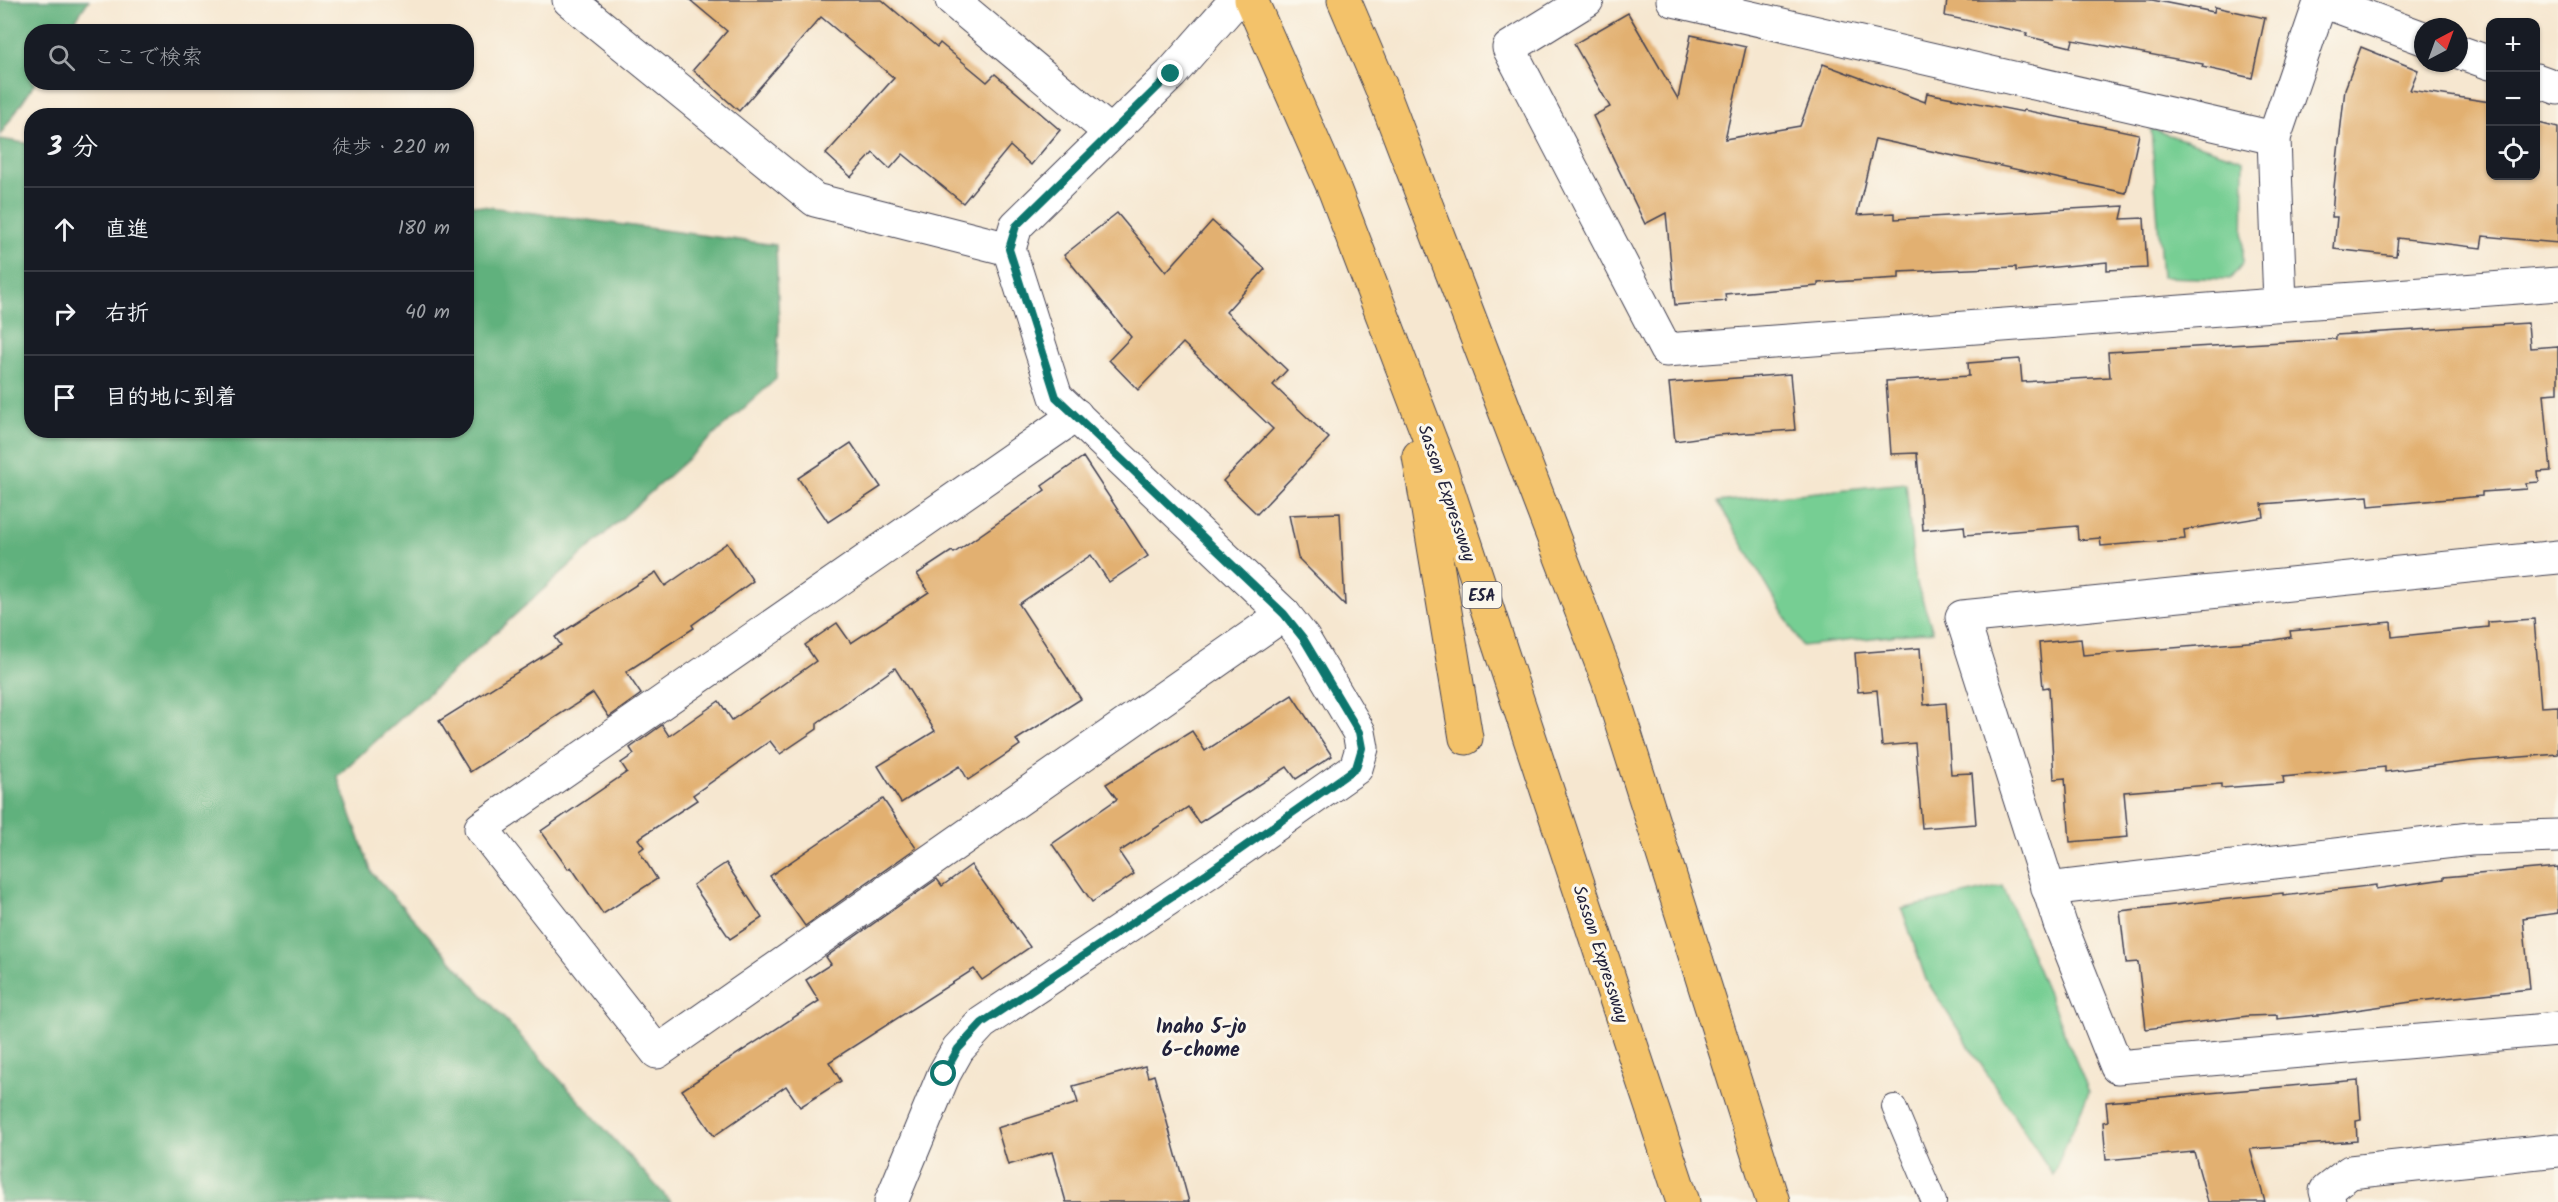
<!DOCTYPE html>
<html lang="ja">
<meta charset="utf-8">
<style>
body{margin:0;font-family:Kalam,"Klee One",sans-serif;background:#20242c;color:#f1f3f6}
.controls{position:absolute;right:18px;top:18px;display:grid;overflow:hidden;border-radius:12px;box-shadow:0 2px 4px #0004}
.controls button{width:54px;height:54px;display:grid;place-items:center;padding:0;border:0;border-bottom:2px solid #363941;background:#171b24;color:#f1f3f6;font:30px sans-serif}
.compass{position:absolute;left:2414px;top:18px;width:54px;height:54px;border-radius:50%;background:#171b24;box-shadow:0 2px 4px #0004;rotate:41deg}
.stop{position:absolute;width:18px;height:18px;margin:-14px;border:4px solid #0f766e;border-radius:50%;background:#fff}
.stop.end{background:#0f766e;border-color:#fff;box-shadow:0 2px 6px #0008}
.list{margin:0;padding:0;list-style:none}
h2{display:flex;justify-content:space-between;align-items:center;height:78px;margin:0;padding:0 24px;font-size:26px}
h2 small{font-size:20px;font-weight:400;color:#9ea1a6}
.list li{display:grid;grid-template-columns:39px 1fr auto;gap:18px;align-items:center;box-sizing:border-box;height:84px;padding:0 24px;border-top:2px solid #363941}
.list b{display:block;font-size:22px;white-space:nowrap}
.list em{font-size:20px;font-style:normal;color:#9ea1a6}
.icon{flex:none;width:33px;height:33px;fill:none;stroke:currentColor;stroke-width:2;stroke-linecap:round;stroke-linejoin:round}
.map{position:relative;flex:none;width:2558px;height:1202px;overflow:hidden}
.search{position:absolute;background:#171b24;box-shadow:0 2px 4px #0004;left:24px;top:24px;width:450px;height:66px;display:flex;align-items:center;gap:15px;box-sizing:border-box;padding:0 21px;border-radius:24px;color:#9ea1a6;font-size:22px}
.panel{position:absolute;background:#171b24;box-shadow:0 2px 4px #0004;left:24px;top:108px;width:450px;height:330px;border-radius:24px}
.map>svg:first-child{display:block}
.green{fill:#76ce93;stroke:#4c7867;stroke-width:1.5}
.forest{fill:#60b17d;stroke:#416a5c;stroke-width:1.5}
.building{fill:#e2b071}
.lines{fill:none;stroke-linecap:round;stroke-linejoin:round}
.service-casing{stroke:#424051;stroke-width:26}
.minor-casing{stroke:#424051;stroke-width:35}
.motorway-casing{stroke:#424051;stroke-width:35}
.service{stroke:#fff;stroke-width:24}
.minor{stroke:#fff;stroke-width:33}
.motorway{stroke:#f3c26a;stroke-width:33}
.route{stroke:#0f766e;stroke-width:8}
.labels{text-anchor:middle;stroke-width:6;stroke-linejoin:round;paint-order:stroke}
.shield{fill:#fbf7ec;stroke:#636270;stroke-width:1.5}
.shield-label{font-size:16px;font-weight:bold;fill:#22223b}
.street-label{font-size:18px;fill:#22223b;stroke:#fbf7ec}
.neighbourhood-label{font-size:20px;font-weight:bold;fill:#22223b;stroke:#fbf7ec}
</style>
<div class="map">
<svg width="2558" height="1202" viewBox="0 0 2558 1202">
<rect width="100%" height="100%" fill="#fbf7ec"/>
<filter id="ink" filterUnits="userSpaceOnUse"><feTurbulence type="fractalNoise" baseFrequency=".0167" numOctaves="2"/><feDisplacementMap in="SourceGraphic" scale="12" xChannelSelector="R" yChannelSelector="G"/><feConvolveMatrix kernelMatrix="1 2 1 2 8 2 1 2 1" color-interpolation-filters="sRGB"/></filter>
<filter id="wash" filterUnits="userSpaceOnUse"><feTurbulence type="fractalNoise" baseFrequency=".008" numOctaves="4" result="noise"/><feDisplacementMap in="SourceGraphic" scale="24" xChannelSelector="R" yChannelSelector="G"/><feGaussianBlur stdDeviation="1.35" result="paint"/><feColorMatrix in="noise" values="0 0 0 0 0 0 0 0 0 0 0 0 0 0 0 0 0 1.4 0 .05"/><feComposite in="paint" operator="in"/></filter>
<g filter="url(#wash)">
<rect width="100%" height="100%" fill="#f6e7d0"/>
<!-- green -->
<g class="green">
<path d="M2151 129 2244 160 2243 263 2230 279 2162 277Z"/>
<path d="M1906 483 1915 579 1933 631 1802 646 1718 502Z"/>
<path d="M2003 886 2089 1092 2053 1175 1926 980 1902 909Z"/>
</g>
<!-- forest -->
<g class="forest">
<path d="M0 0H89L68 31 32 32V82L35 83 0 135Z"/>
<path d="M0 139 31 144 32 430H466L467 204 776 245 779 328 776 379 337 776 372 873 671 1202H0Z"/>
</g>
<g id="blocks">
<!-- building -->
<g class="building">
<path d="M690 0H882L937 47 940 43 987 82 995 74 1060 130 1031 165 1010 146 963 203 903 154 890 169 873 153 851 177 826 154 894 78 821 17 739 111 693 70 727 31Z"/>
<path d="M1947 0H2152L2214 12 2215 7 2265 18 2252 78 2202 67 2203 64 2073 40 2071 47 2026 36 2027 33 1945 16Z"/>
<path d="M1628 13 1678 99 1691 35 1746 47 1725 139 1800 126 1823 64 1925 102 1927 93 2023 112 2024 110 2139 134 2126 193 1875 139 1857 215 1895 213V219L2124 206 2121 219 2144 218 2147 268 2107 270V262L2016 271V267L1899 272V278L1818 283V286L1725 294 1726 301 1675 305 1666 213 1645 224 1593 116 1610 107 1574 44Z"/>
<path d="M2361 47 2418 70 2410 90 2490 102V176H2535V122L2558 128V243L2483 236 2481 248 2398 238 2396 256 2334 249 2337 217H2332L2334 187 2345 89Z"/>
<path d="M1117 213 1166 272 1212 221 1265 269 1226 312 1287 370 1273 385 1329 438 1257 514 1223 481 1273 429 1183 343 1138 390 1109 360 1131 337 1064 255Z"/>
<path d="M2528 323 2530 348 2558 346V393L2544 394 2551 471 2538 472 2539 482 2526 483 2527 489 2482 492V496L2369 506 2368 496 2262 504 2264 517 2184 530 2185 539 2101 546 2100 538 2078 540 2077 526 1965 535 1964 526 1923 530 1917 453 1891 454 1886 381 1969 376 1968 363 2020 359 2022 382 2110 377 2108 352 2336 339V335Z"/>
<path d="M1790 374 1795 430 1718 435 1675 441 1669 383Z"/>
<path d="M851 443 881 487 828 522 798 478Z"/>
<path d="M1083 457 1148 556 1109 582 1091 555 1019 604 1081 699 1016 740 1020 745 968 780 960 766 901 803 878 766 935 731 895 668 817 723V729L780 754 770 741 693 795 697 800 638 839 644 847 639 851 657 879 603 914 571 867 568 869 541 831 627 772 621 763 634 754 630 748 662 725 669 736 719 701 732 720 816 661 805 645 837 623 851 643 929 592 917 574 952 551 954 553 1045 490 1042 486Z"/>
<path d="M1340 513 1345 605 1298 558 1289 515Z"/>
<path d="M727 543 753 581 692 625 694 628 626 672 641 694 609 717 593 693 470 772 439 721 561 645 555 637 656 572 665 586Z"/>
<path d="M2534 619 2541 707 2558 706V754L2472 761 2385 772V767L2283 777 2284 783 2274 784 2221 788V784L2124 792 2128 837 2070 842 2065 778 2054 779 2049 687 2043 688 2039 643 2081 639 2083 655 2274 640 2291 637 2290 631 2391 622 2392 637 2488 627V622Z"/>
<path d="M1920 648 1924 705 1946 703 1951 774 1972 773 1976 824 1922 828 1915 743 1882 746 1877 690 1858 692 1855 653Z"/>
<path d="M1292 695 1332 756 1296 779 1287 767 1199 823 1188 807 1119 852 1134 874 1092 902 1052 844 1117 799 1106 784 1192 731 1205 751Z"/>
<path d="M883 799 916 848 805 926 770 876Z"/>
<path d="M726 863 762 918 730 939 693 885Z"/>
<path d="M971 865 1030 947 982 980 974 969 829 1062 841 1081 800 1107 786 1086 714 1136 682 1090 819 1001 806 980 831 964 826 957 937 879 942 886Z"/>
<path d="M2558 867V913L2523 918 2530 989 2418 1001 2328 1014 2277 1019V1015L2248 1016 2146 1029 2138 962 2126 963 2120 911 2283 893V896L2376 885V889L2444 879V877Z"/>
<path d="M1145 1066 1148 1077 1154 1075 1189 1202H1066L1052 1152 1008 1165 997 1128 1078 1103 1073 1086Z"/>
<path d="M2358 1080 2361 1120 2356 1121 2357 1141 2250 1149 2265 1202H2208L2194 1152 2106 1160 2103 1122 2108 1121 2106 1102Z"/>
</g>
</g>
</g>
<g filter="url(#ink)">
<use href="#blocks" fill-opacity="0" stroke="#424051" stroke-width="1.5"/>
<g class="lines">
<defs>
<path id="service" d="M1894 1107 1934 1202"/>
<g id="minor">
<path d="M569 0 815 200 1009 249"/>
<path d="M952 0 1111 133"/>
<path d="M1587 0 1509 48 1666 350 2558 284"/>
<path d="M1673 0 2274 138"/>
<path d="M2320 0 2423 38"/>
<path d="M2459 52 2490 63"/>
<path d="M2536 80 2558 88"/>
<path d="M2280 304 2274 138 2321 0"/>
<path d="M1076 415 481 828 657 1052 1284 614"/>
<path d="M2558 557 1962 617 2060 924 2117 1067 2558 1029"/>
<path d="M2048 889 2470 839 2558 836"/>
<path d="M891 1202 944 1074 958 1049 982 1023 1207 873 1356 768 1362 748 1359 732 1303 638 1284 614 1056 397 1009 249 1016 226 1171 74 1236 0"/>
<path d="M2329 1202 2326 1191 2350 1172 2558 1150"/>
</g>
<g id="motorway">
<path d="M1251 0 1335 191 1440 466 1683 1202"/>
<path d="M1344 0 1381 87 1608 680 1773 1202"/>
<path d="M1419 456 1466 738"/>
</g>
</defs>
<!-- service casing -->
<use href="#service" class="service-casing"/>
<!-- minor casing -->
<use href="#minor" class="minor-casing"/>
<!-- motorway casing -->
<use href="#motorway" class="motorway-casing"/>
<!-- service -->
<use href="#service" class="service"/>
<!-- minor -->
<use href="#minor" class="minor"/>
<!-- motorway -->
<use href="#motorway" class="motorway"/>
</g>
</g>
<g class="lines" filter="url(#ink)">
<!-- route -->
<path class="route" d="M944 1074 958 1049 982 1023 1207 873 1356 768 1362 748 1359 732 1303 638 1284 614 1056 397 1009 249 1016 226 1171 74"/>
</g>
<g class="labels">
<!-- shield labels -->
<rect class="shield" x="1462.5" y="582" width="39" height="26" rx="4.5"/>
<g class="shield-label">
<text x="1482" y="601">E5A</text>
</g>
<!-- street labels -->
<g class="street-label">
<text transform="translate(1447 493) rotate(71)" y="6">Sasson Expressway</text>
<text transform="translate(1601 954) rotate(72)" y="6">Sasson Expressway</text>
</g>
<!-- neighbourhood labels -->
<g class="neighbourhood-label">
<text x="1201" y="1033">Inaho 5-jo<tspan x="1201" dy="23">6-chome</tspan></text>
</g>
</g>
</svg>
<div class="controls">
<button>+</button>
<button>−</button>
<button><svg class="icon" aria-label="locate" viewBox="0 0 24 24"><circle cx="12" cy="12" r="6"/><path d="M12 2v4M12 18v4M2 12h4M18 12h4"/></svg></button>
</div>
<svg class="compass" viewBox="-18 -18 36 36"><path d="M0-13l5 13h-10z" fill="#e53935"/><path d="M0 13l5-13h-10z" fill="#9ea1a6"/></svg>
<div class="stop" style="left:944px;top:1074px"></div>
<div class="stop end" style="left:1171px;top:74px"></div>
<div class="search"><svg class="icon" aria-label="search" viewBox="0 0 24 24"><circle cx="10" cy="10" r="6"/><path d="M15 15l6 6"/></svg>ここで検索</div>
<section class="panel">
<h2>3 分<small>徒歩 · 220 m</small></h2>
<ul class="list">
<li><svg class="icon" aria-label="ahead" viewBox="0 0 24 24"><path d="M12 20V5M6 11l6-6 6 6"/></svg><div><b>直進</b></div><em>180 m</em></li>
<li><svg class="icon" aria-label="right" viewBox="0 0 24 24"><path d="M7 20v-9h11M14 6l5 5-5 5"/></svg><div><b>右折</b></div><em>40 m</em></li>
<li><svg class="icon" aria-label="arrive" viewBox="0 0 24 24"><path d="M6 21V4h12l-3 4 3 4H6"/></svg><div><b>目的地に到着</b></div></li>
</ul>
</section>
</div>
